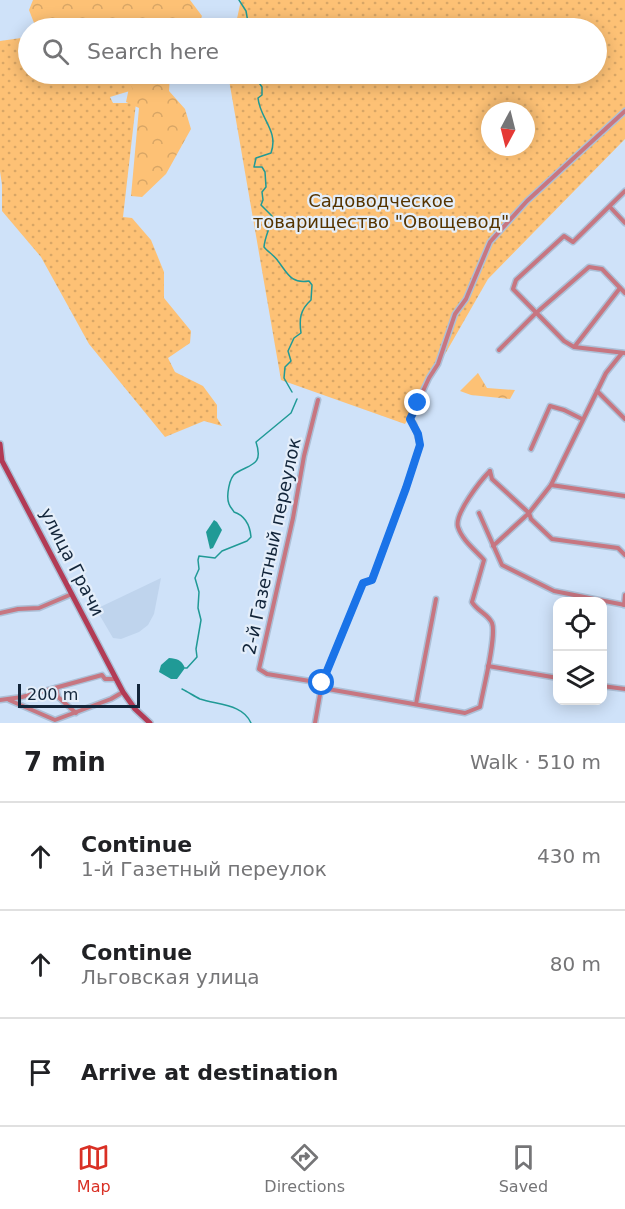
<!DOCTYPE html>
<meta charset="utf-8">
<style>
body{margin:0;font-family:"DejaVu Sans",sans-serif;background:#f2f2f2;color:#202124}
.controls{position:absolute;right:18px;bottom:18px;display:grid;overflow:hidden;border-radius:12px;box-shadow:0 3px 15px #0003}
.controls button{width:54px;height:54px;display:grid;place-items:center;padding:0;border:0;border-bottom:2px solid #e0e0e0;background:#fff;color:#202124;font:30px sans-serif}
.compass{position:absolute;left:481px;top:102px;width:54px;height:54px;border-radius:50%;background:#fff;box-shadow:0 3px 15px #0003;rotate:187deg}
.scale{position:absolute;left:18px;bottom:15px;width:122px;box-sizing:border-box;padding-left:6px;border:3px solid #12253a;border-top:0;font-size:16px;line-height:21px;white-space:nowrap;color:#12253a;-webkit-text-stroke:4px #e4eefa;paint-order:stroke}
.stop{position:absolute;width:18px;height:18px;margin:-14px;border:4px solid #1a73e8;border-radius:50%;background:#fff}
.stop.end{background:#1a73e8;border-color:#fff;box-shadow:0 2px 6px #0008}
.list{margin:0;padding:0;list-style:none}
h2{display:flex;justify-content:space-between;align-items:center;height:78px;margin:0;padding:0 24px;font-size:26px}
h2 small{font-size:20px;font-weight:400;color:#757577}
.list li{display:grid;grid-template-columns:39px 1fr auto;gap:18px;align-items:center;box-sizing:border-box;height:108px;padding:0 24px;border-top:2px solid #e0e0e0}
.list b{display:block;font-size:22px;white-space:nowrap}
.list p{margin:0;font-size:20px;white-space:nowrap;color:#757577}
.list em{font-size:20px;font-style:normal;color:#757577}
.icon{flex:none;width:33px;height:33px;fill:none;stroke:currentColor;stroke-width:2;stroke-linecap:round;stroke-linejoin:round}
.map{position:relative;flex:none;width:625px;height:723px;overflow:hidden}
.search{position:absolute;background:#fff;box-shadow:0 3px 15px #0003;left:18px;right:18px;top:18px;height:66px;display:flex;align-items:center;gap:15px;box-sizing:border-box;padding:0 21px;border-radius:33px;color:#757577;font-size:22px}
.sheet{height:402px;background:#fff}
nav{display:flex;justify-content:space-around;align-items:center;box-sizing:border-box;height:84px;border-top:2px solid #e0e0e0;background:#fff;font-size:16px;color:#757577}
nav a{display:grid;justify-items:center;gap:3px}
nav .on{color:#d93025}
.map>svg:first-child{display:block}
.built{fill:#bfd4ed}
.forest{fill:url(#forest-crowns)}
.park{fill:url(#park-dots);fill-rule:evenodd}
.water{fill:#209a96}
.lines{fill:none;stroke-linecap:round;stroke-linejoin:round}
.stream{stroke:#209a96;stroke-width:1.5}
.street-casing{stroke:#adc0d7;stroke-width:7}
.secondary-casing{stroke:#adc0d7;stroke-width:8}
.street{stroke:#c77681;stroke-width:4}
.secondary{stroke:#b23b55;stroke-width:5}
.route{stroke:#1a73e8;stroke-width:8}
.labels{text-anchor:middle;stroke-width:4.5;stroke-linejoin:round;paint-order:stroke}
.park-label{font-size:18px;fill:#553400;stroke:#e4eefa}
.street-label{font-size:18px;fill:#12253a;stroke:#e4eefa}
</style>
<div class="map">
<svg width="625" height="723" viewBox="0 0 625 723">
<defs>
<pattern id="forest-crowns" width="20" height="18" patternUnits="userSpaceOnUse" patternTransform="scale(1.5)"><rect width="20" height="18" fill="#fdc175"/><path d="M2 6a3 3 0 1 1 6 0M12 15a3 3 0 1 1 6 0" fill="none" stroke="#d8a666"/></pattern>
<pattern id="park-dots" width="8" height="8" patternUnits="userSpaceOnUse" patternTransform="scale(1.5)"><rect width="8" height="8" fill="#fdc175"/><path d="M2 2h.1M6 6h.1" fill="none" stroke="#d8a666" stroke-width="1.8" stroke-linecap="round"/></pattern>
</defs>
<rect width="100%" height="100%" fill="#cfe2f9"/>
<!-- built -->
<path class="built" d="M161 578 154 614 148 625 139 632 121 639 113 638 96 609Z"/>
<!-- forest -->
<g class="forest">
<path d="M33 0H190L202 16 197 28H36L29 10Z"/>
<path d="M132 74H170L169 91 185 109 191 129 166 174 142 197 131 196 139 108 126 102Z"/>
<path d="M478 373 487 388 515 390 510 399 471 395 460 391Z"/>
</g>
<!-- park -->
<g class="park">
<path d="M241 0H625V139L488 279 405 424 281 380 228 74H596V28H235ZM490 111H526V147H490Z"/>
<path d="M28 37V74H126L133 90 110 97 113 103H136L123 217 132 218 151 240 164 272V298L191 331 190 343 168 358 175 372 203 386 217 405V418L222 426 204 421 165 437 89 344 41 257 2 211V185L0 171V41Z"/>
</g>
<!-- water -->
<g class="water">
<path d="M214 520 217 522 222 530 213 548 210 549 206 532Z"/>
<path d="M169 658C177 659 181 659 185 668L177 679H171L159 672 161 665Z"/>
</g>
<g class="lines">
<!-- stream -->
<g class="stream">
<path d="M239 0 246 11 249 28"/>
<path d="M253 74 262 87V95L258 98C260 119 279 131 271 153L256 158 254 167H262L265 172 266 187 262 192 263 200 261 205 272 216C271 227 265 235 264 247 268 252 275 256 278 261 288 274 291 284 309 281L312 285 311 300C300 310 299 319 301 333L294 338 288 351 291 361 285 367 284 378 292 392"/>
<path d="M185 668H187L197 657 196 649 201 620 198 608 199 592 195 578 199 569 198 560 199 556 215 558 222 551 247 541 251 537C250 526 246 516 234 512 233 510 230 507 229 504 226 497 229 477 236 473 250 464 264 466 256 442L291 413 297 399"/>
<path d="M182 689C188 692 194 696 200 699 218 705 243 704 251 723"/>
</g>
<defs>
<g id="street">
<path d="M625 191 573 242 564 236 516 280 513 289 564 341 574 347 625 353"/>
<path d="M610 207 625 223"/>
<path d="M575 346 620 288"/>
<path d="M499 350 536 313 589 267 602 269 625 293"/>
<path d="M597 391 625 419"/>
<path d="M318 400 304 456 293 518 259 669 267 674 322 683"/>
<path d="M531 449 550 406 564 410 582 419"/>
<path d="M490 471 492 479 529 513 531 519 552 539 618 548 625 555"/>
<path d="M551 485 625 496"/>
<path d="M479 513 502 565 554 591 625 605"/>
<path d="M493 546 529 513 551 485 606 373 622 353"/>
<path d="M624 605 625 595"/>
<path d="M0 613 18 609 39 608 72 594"/>
<path d="M488 666 558 678"/>
<path d="M602 686 625 689"/>
<path d="M56 688 58 697 76 713"/>
<path d="M322 688 465 713 480 707C483 690 497 636 492 623 488 614 477 611 472 602L484 560C475 550 462 540 458 527 454 514 481 480 490 471"/>
<path d="M0 700 22 697 102 675 105 679H116"/>
<path d="M9 700 55 720 111 699 123 692"/>
<path d="M416 704 436 599"/>
<path d="M315 723 322 683 363 583 372 580 406 488 420 445 414 424 410 419 429 378 438 364 455 314 466 299 490 242 527 201 625 111"/>
</g>
<path id="secondary" d="M0 444 2 461 123 692 135 709 150 723"/>
</defs>
<!-- street casing -->
<use href="#street" class="street-casing"/>
<!-- secondary casing -->
<use href="#secondary" class="secondary-casing"/>
<!-- street -->
<use href="#street" class="street"/>
<!-- secondary -->
<use href="#secondary" class="secondary"/>
</g>
<g class="lines">
<!-- route -->
<path class="route" d="M322 683 363 583 372 580 406 488 420 445 418 434 410 419 418 403"/>
</g>
<g class="labels">
<!-- park labels -->
<g class="park-label">
<text x="381" y="207">Садоводческое<tspan x="381" dy="21">товарищество "Овощевод"</tspan></text>
</g>
<!-- street labels -->
<g class="street-label">
<text transform="translate(272 546) rotate(-78)" y="6">2-й Газетный переулок</text>
<text transform="translate(72 562) rotate(63)" y="6">улица Грачи</text>
</g>
</g>
</svg>
<div class="controls">
<button><svg class="icon" aria-label="locate" viewBox="0 0 24 24"><circle cx="12" cy="12" r="6"/><path d="M12 2v4M12 18v4M2 12h4M18 12h4"/></svg></button>
<button><svg class="icon" aria-label="layers" viewBox="0 0 24 24"><path d="M12 4l9 5-9 5-9-5zM3 14l9 5 9-5"/></svg></button>
</div>
<svg class="compass" viewBox="-18 -18 36 36"><path d="M0-13l5 13h-10z" fill="#e53935"/><path d="M0 13l5-13h-10z" fill="#757577"/></svg>
<div class="scale">200 m</div>
<div class="stop" style="left:322px;top:683px"></div>
<div class="stop end" style="left:418px;top:403px"></div>
<div class="search"><svg class="icon" aria-label="search" viewBox="0 0 24 24"><circle cx="10" cy="10" r="6"/><path d="M15 15l6 6"/></svg>Search here</div>
</div>
<section class="sheet">
<h2>7 min<small>Walk · 510 m</small></h2>
<ul class="list">
<li><svg class="icon" aria-label="ahead" viewBox="0 0 24 24"><path d="M12 20V5M6 11l6-6 6 6"/></svg><div><b>Continue</b><p>1-й Газетный переулок</p></div><em>430 m</em></li>
<li><svg class="icon" aria-label="ahead" viewBox="0 0 24 24"><path d="M12 20V5M6 11l6-6 6 6"/></svg><div><b>Continue</b><p>Льговская улица</p></div><em>80 m</em></li>
<li><svg class="icon" aria-label="arrive" viewBox="0 0 24 24"><path d="M6 21V4h12l-3 4 3 4H6"/></svg><div><b>Arrive at destination</b></div></li>
</ul>
</section>
<nav>
<a class="on"><svg class="icon" aria-label="map" viewBox="0 0 24 24"><path d="M3 6l6-2 6 2 6-2v14l-6 2-6-2-6 2zM9 4v14M15 6v14"/></svg>Map</a>
<a><svg class="icon" aria-label="directions" viewBox="0 0 24 24"><path d="M12 3l9 9-9 9-9-9zM9 14v-3h6M13 9l2 2-2 2"/></svg>Directions</a>
<a><svg class="icon" aria-label="saved" viewBox="0 0 24 24"><path d="M7 4h10v16l-5-4-5 4z"/></svg>Saved</a>
</nav>
